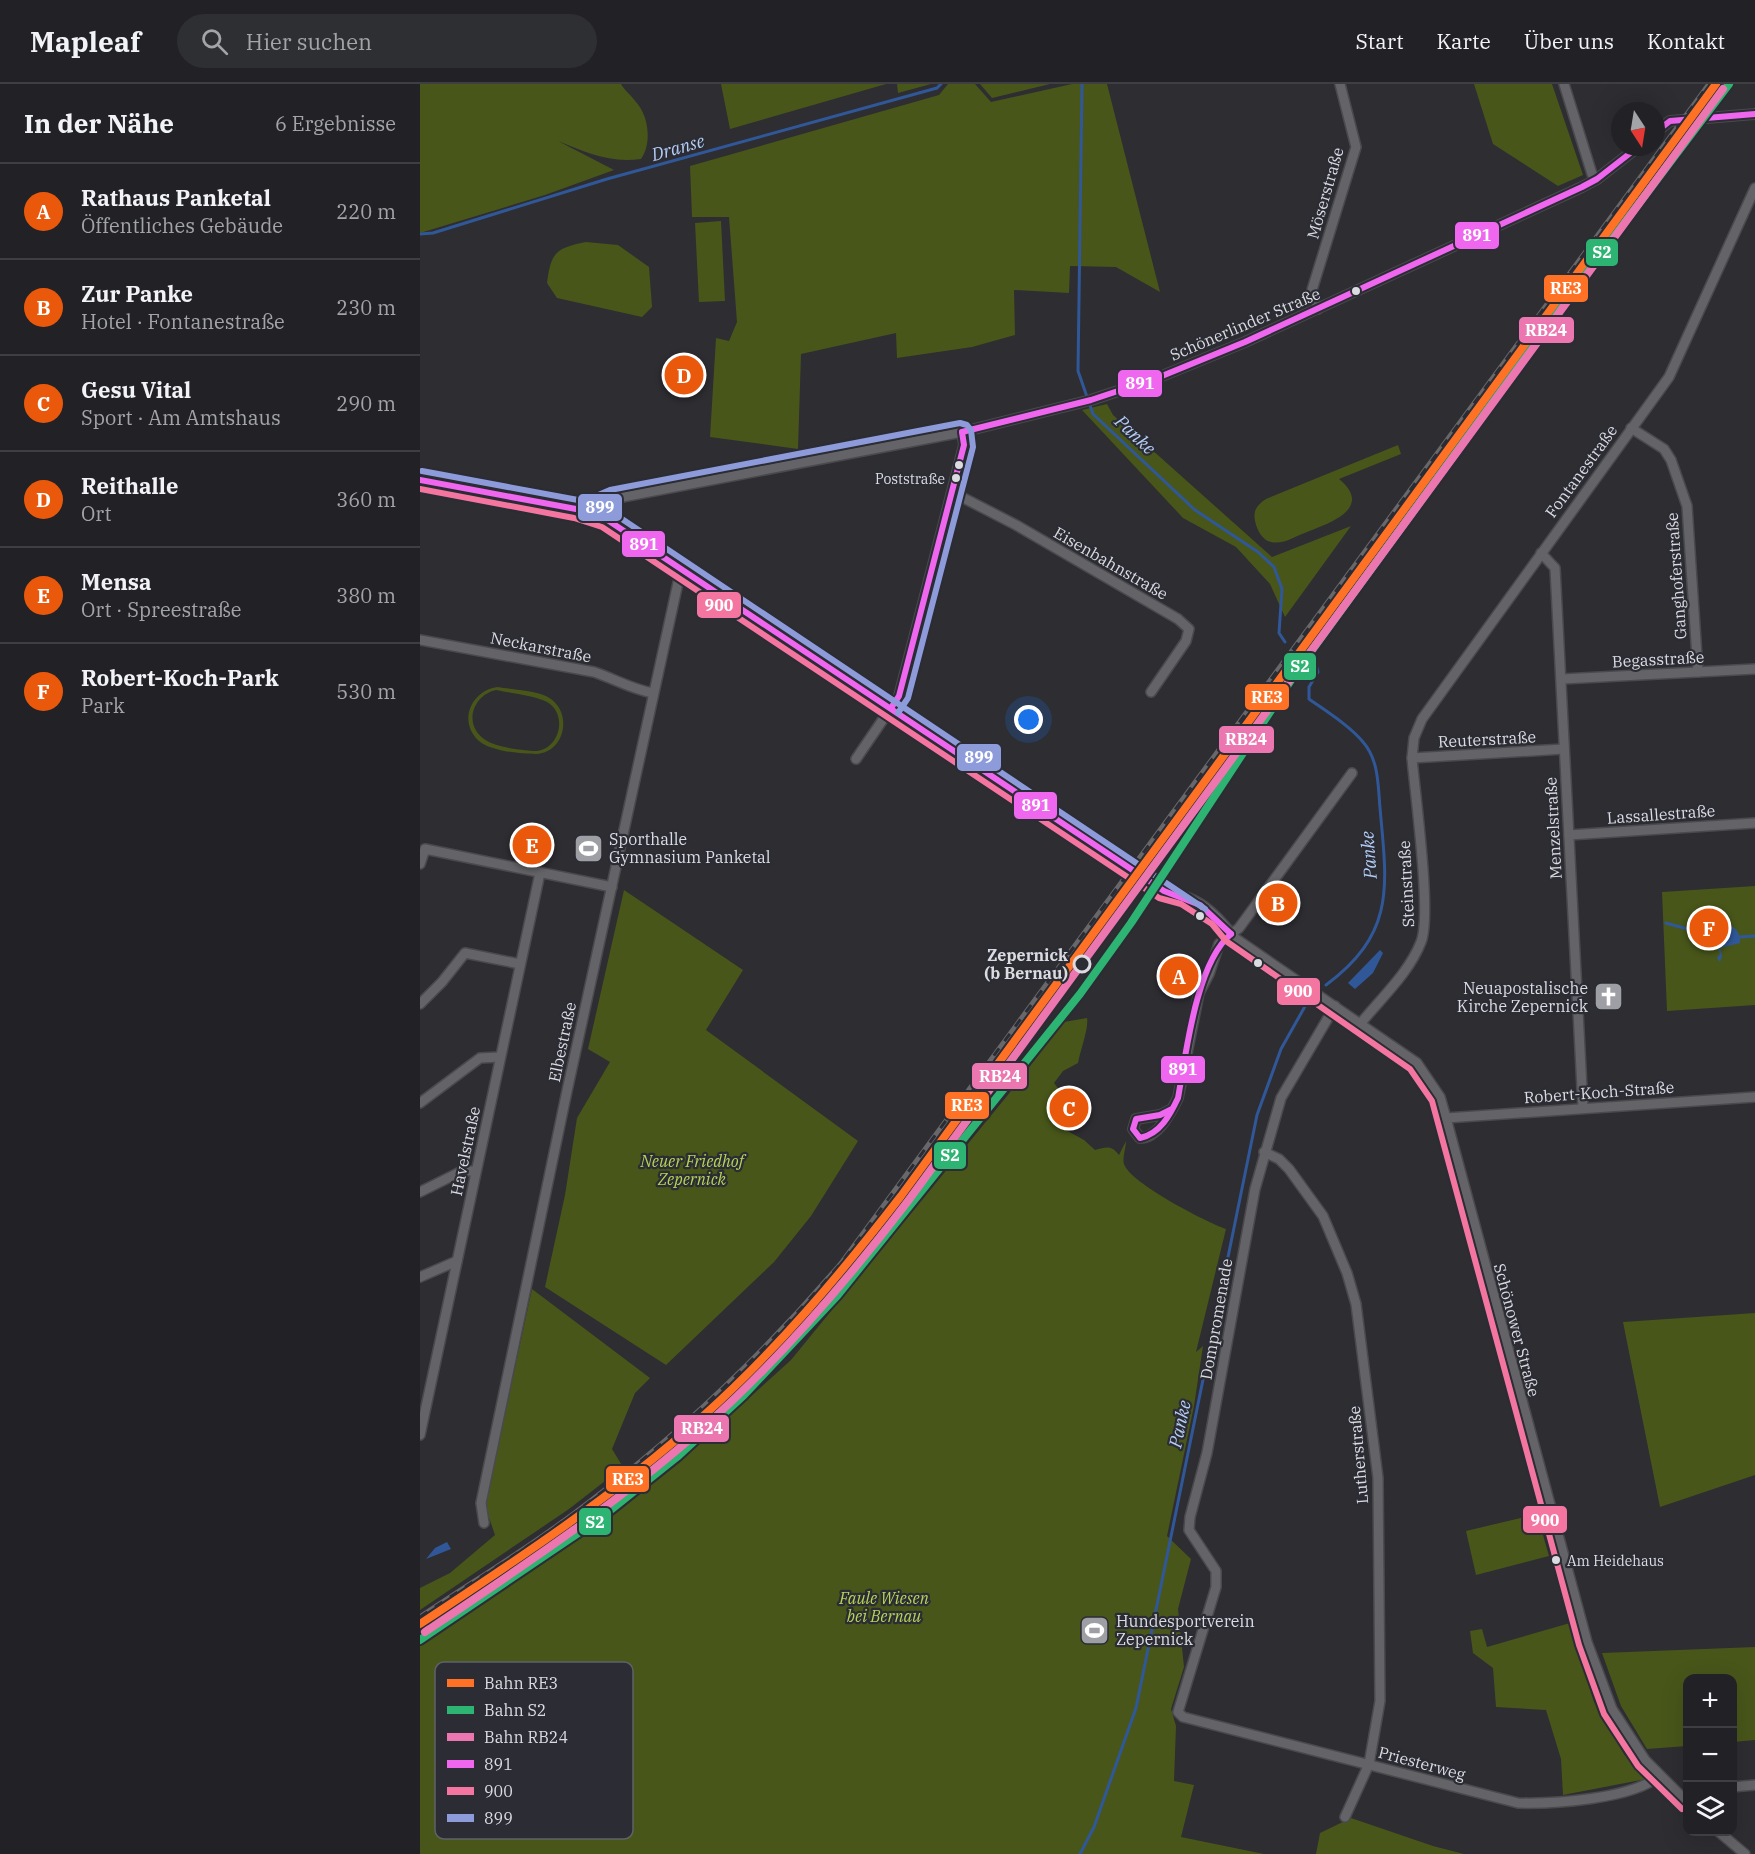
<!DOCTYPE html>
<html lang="de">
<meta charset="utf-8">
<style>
body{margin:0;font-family:"IBM Plex Serif",serif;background:#2e2f32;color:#f1f3f6}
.controls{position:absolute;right:18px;bottom:18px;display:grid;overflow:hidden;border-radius:12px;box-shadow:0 6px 24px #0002}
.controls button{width:54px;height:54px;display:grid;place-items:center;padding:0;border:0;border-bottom:2px solid #3f3f43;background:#222226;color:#f1f3f6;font:30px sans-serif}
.compass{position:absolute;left:1191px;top:18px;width:54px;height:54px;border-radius:50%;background:#222226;box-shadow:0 6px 24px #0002;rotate:168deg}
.you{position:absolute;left:609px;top:636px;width:21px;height:21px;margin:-15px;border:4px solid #fff;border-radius:50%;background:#1a73e8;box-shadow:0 0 0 9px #1a73e833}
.badge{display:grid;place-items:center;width:39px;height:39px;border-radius:50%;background:#ea580c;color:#fff;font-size:20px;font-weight:700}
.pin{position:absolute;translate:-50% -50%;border:3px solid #fff;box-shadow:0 2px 6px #0006}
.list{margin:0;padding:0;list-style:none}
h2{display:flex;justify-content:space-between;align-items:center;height:78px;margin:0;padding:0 24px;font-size:26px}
h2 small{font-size:20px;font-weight:400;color:#a2a4a7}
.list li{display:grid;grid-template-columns:39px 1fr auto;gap:18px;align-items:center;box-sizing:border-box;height:96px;padding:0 24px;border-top:2px solid #3f3f43}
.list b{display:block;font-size:22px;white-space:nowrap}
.list p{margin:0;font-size:20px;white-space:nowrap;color:#a2a4a7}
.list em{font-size:20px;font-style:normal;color:#a2a4a7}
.icon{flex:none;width:33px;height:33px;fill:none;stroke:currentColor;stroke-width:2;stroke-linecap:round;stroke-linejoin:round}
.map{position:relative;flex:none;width:1335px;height:1770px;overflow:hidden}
header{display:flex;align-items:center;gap:36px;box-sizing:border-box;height:84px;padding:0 30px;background:#222226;border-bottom:2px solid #3f3f43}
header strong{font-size:28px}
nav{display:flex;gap:33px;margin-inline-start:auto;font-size:21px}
.search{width:420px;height:54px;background:#2e2f32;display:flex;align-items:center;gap:15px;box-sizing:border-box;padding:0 21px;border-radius:33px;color:#a2a4a7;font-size:22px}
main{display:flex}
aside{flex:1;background:#222226}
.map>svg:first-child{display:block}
.green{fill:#48561a;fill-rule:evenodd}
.water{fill:#305899}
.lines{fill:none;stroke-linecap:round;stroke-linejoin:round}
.stream{stroke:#305899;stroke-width:3}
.minor-casing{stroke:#4a4a4e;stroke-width:12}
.minor{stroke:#646468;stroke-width:9}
.rail-casing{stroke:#68686b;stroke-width:5}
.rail{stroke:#2b2c34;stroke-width:3;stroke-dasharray:9;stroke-linecap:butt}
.bus-1-casing{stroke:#2b2c34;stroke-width:10}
.bus-2-casing{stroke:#2b2c34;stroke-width:10}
.bus-3-casing{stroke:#2b2c34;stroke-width:10}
.bus-1{stroke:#ef66ef;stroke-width:6}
.bus-2{stroke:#f476a0;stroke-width:6}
.bus-3{stroke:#8e9bda;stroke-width:6}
.rail-1-casing{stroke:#2b2c34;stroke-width:12}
.rail-2-casing{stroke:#2b2c34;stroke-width:12}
.rail-3-casing{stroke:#2b2c34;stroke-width:12}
.rail-1{stroke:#ff7226;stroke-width:8}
.rail-2{stroke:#2db372;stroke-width:8}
.rail-3{stroke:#eb76b0;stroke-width:8}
.bus-dot{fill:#dbdce1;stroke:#2b2c34;stroke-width:2}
.stop-dot{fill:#2b2c34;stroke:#dbdce1;stroke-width:3}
.labels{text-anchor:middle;stroke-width:4.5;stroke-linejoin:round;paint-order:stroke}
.bus-label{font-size:14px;fill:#dbdce1;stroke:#2b2c34;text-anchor:end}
.street-label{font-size:16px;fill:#dbdce1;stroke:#2b2c34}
.poi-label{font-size:16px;fill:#dbdce1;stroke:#2b2c34;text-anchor:start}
.stop-label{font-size:16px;font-weight:bold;fill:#dbdce1;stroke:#2b2c34;text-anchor:end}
.park-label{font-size:16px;font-style:italic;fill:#b6d457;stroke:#2b2c34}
.water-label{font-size:18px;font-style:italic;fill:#b4cdf5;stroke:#2b2c34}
.key{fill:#2b2c34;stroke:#606168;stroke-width:1.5}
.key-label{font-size:16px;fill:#dbdce1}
.line-badge{stroke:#2b2c34;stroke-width:2}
.badge-label{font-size:16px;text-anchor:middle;font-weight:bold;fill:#fff}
</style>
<header>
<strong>Mapleaf</strong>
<div class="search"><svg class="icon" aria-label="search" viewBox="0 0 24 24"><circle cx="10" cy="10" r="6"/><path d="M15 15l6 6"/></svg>Hier suchen</div>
<nav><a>Start</a><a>Karte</a><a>Über uns</a><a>Kontakt</a></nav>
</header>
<main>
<aside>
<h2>In der Nähe<small>6 Ergebnisse</small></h2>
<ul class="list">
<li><span class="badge">A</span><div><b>Rathaus Panketal</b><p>Öffentliches Gebäude</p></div><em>220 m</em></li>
<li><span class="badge">B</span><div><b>Zur Panke</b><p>Hotel · Fontanestraße</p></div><em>230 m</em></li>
<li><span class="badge">C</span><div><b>Gesu Vital</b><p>Sport · Am Amtshaus</p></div><em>290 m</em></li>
<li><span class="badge">D</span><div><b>Reithalle</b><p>Ort</p></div><em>360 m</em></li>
<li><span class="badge">E</span><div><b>Mensa</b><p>Ort · Spreestraße</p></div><em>380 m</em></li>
<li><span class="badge">F</span><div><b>Robert-Koch-Park</b><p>Park</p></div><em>530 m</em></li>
</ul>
</aside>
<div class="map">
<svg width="1335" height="1770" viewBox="0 0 1335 1770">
<rect width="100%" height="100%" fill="#2d2d32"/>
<!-- green -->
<g class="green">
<path d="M0 0H201C205 7 211 11 216 18 229 32 232 60 221 75 188 79 168 69 138 57L194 86 125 111 0 149Z"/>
<path d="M301 0H466L310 45Z"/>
<path d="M477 0H511L478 9Z"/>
<path d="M528 0H555L571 18 652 0H687L740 208 696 183 650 182 649 209 594 206 595 251 552 263 477 274 476 249 381 270 378 365 290 353 296 254 309 257 317 238 309 133H272L270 82 519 11Z"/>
<path d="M560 0H630L572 14Z"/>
<path d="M1054 0H1132L1163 91 1138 102 1073 60Z"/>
<path d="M301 137 305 217 279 218 275 139Z"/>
<path d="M166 158 198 161 229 183 232 223 222 233 137 214 127 199C131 168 136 164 166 158Z"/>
<path d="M687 320 693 331 852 473 931 442 865 533 850 500 816 463 763 434 662 326Z"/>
<path d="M978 361 981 370 919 395C954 424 910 439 887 448 876 452 863 461 851 458 842 456 837 446 835 437 833 426 837 421 846 415Z"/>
<path d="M78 603C93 606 119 606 131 615 153 631 144 669 116 670 101 670 70 667 59 657 37 637 52 606 78 603ZM76 606C89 609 120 612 130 620 148 634 138 668 113 667 100 666 74 663 64 655 43 640 53 611 76 606Z"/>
<path d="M1335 802V921L1247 927 1242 808Z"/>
<path d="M204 806 323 886 286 946 438 1057 391 1132 354 1178 246 1281 125 1203 145 1111 157 1034 190 978 168 965Z"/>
<path d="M667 934C669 944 660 967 658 979L643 987 634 999 641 1008 635 1021 642 1044 664 1056 675 1066C687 1063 691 1061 699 1071L706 1057C706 1064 702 1074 704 1080 710 1099 786 1138 806 1145L776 1268 783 1262 774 1322 747 1452 771 1475 758 1525 764 1583 751 1625 756 1642 754 1697 774 1701 761 1753 844 1770H0V1562L189 1434 257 1379 371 1276 587 1012 644 938Z"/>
<path d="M112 1205 230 1294 215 1309 192 1365 203 1383 149 1425 0 1526V1504L30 1489 75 1451 65 1422Z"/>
<path d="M1335 1229V1391L1240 1423 1203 1238Z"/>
<path d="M1117 1430 1129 1472 1056 1491 1046 1447Z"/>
<path d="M1150 1539 1174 1618 1204 1670 1226 1695 1143 1711 1141 1675 1126 1626 1076 1623 1073 1584 1053 1569 1050 1547 1062 1545 1067 1563Z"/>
<path d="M1335 1563V1656L1313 1658 1312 1594H1268L1267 1662 1227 1665 1201 1622 1182 1569Z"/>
<path d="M931 1734 1013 1762 1044 1770H896L900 1749Z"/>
</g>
<!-- water -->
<g class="water">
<path d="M1298 838C1311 840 1321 845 1320 859L1300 864 1302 872 1300 878 1297 874 1300 870 1298 864H1282L1264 844Z"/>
<path d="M960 866 963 869 953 889 935 905 928 899Z"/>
<path d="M27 1458 31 1465 6 1475 15 1464Z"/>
</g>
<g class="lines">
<!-- stream -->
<g class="stream">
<path d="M662 0 658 287 673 330 775 426 838 468 854 483 862 505 859 549 865 558"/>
<path d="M0 150 13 149 187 95 517 4 521 0"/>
<path d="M896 580 898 588 889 603V615C906 627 930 642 943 658 959 676 958 702 960 724 967 802 976 849 906 901"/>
<path d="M1246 839 1264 844"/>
<path d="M1320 853 1335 852"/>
<path d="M660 1770 674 1743 716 1624 837 1031 861 965 888 917"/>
</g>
<defs>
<g id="minor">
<path d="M1144 0 1172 90 1177 95"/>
<path d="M1236 48 1250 37 1335 30"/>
<path d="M898 225 892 206 936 63 920 0"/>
<path d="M1211 344 1244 365 1251 376 1267 422 1278 588"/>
<path d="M0 396 156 425 186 435 744 807C750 810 756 811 763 812 781 817 798 833 809 847"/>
<path d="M532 408 596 441 758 535 769 545 766 557 731 608"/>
<path d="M176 430 182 419 192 415 542 348 671 316 737 294 825 258 1162 103 1177 95 1218 63"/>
<path d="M1121 469 1135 484 1163 1024"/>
<path d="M0 556 174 588C195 595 211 605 233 609"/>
<path d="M1142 595 1335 585"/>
<path d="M992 674 1144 665"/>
<path d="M436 675 479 612 544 361 542 348"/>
<path d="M1149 751 1335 739"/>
<path d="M0 780 5 765 192 803"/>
<path d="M752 811 997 979 1020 1013 1026 1034 1167 1558 1192 1625 1225 1676 1268 1719"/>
<path d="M0 920 22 898 45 869 100 880"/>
<path d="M915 922 861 1014 835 1105 787 1369 770 1433 769 1446 796 1487V1503L758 1628 763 1633 1098 1719C1133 1720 1212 1715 1239 1692"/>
<path d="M941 939C961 914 989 889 1001 858 1012 831 995 710 992 674L994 654 1002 635 1249 293 1335 104"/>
<path d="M0 1019 60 974 80 973"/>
<path d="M752 1025 740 1031 716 1035 713 1045 720 1054C738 1054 751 1028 758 1014L779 909 789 890 799 860 819 844 932 689"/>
<path d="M1026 1034 1335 1013"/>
<path d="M844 1068 859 1075 869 1085 903 1132 927 1189 936 1220 958 1394 960 1617 949 1680 925 1733"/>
<path d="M0 1108 42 1087H55"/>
<path d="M0 1193 37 1177"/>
<path d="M0 1351 120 789"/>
<path d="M64 1439 61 1419 147 1007 261 485"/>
<path d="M1312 1703 1335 1701"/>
<path d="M1299 1748 1325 1770"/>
</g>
</defs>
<!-- minor casing -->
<use href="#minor" class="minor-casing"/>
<!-- minor -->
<use href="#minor" class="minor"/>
<defs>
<path id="rail" d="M0 1533C58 1494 118 1458 173 1415 265 1345 347 1266 422 1178L1289 0"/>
</defs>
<!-- rail casing -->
<use href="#rail" class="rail-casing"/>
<!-- rail -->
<use href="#rail" class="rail"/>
<defs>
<g id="bus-1">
<path d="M1236 48 1250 37 1335 30"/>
<path d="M542 348 671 316 737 294 825 258 1162 103 1177 95 1218 63"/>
<path d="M0 396 156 425 186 435 744 807 780 821 811 850"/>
<path d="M471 624 479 612 544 361 542 348"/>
<path d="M752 1025 740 1031 716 1035 713 1045 720 1054C740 1050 750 1031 758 1014 766 970 776 879 811 850"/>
</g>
<path id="bus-2" d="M0 405 154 434 182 443 739 814 761 820 792 840 806 857 990 985 1012 1017 1159 1561 1184 1630 1218 1682 1262 1725"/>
<g id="bus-3">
<path d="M2 387 158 416 190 427 785 825"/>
<path d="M168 426 176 412 190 406 540 339 547 341 551 346 553 363 488 614 478 629"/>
</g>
</defs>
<!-- bus-1 casing -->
<use href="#bus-1" class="bus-1-casing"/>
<!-- bus-2 casing -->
<use href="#bus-2" class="bus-2-casing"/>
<!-- bus-3 casing -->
<use href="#bus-3" class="bus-3-casing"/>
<!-- bus-1 -->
<use href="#bus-1" class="bus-1"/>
<!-- bus-2 -->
<use href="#bus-2" class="bus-2"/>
<!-- bus-3 -->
<use href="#bus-3" class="bus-3"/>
<defs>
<path id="rail-1" d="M0 1540C97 1476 194 1412 281 1334 356 1267 420 1191 481 1112L1296 0"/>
<path id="rail-2" d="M0 1556 182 1433 257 1373 324 1311 417 1212 660 910 711 839 879 584 1174 179 1309 0"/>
<path id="rail-3" d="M5 1548C102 1483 200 1418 287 1340 362 1273 427 1197 488 1117L1303 5"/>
</defs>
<!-- rail-1 casing -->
<use href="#rail-1" class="rail-1-casing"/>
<!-- rail-2 casing -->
<use href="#rail-2" class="rail-2-casing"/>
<!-- rail-3 casing -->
<use href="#rail-3" class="rail-3-casing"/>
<!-- rail-1 -->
<use href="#rail-1" class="rail-1"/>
<!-- rail-2 -->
<use href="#rail-2" class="rail-2"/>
<!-- rail-3 -->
<use href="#rail-3" class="rail-3"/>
</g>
<!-- icons -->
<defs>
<symbol id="stadium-square" viewBox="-11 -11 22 22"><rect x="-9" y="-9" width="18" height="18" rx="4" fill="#9e9fa4" stroke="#2b2c34"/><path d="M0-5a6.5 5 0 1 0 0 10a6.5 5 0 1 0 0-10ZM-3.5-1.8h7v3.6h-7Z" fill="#fff"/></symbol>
<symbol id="church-square" viewBox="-11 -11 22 22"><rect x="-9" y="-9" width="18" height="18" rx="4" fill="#9e9fa4" stroke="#2b2c34"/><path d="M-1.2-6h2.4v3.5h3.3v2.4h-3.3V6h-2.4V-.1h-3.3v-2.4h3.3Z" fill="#fff"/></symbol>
</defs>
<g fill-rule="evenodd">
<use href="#stadium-square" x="152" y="748" width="33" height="33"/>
<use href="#church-square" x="1172" y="896" width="33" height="33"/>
<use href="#stadium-square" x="658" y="1530" width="33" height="33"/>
</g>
<!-- markers -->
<g class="bus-dot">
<circle cx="936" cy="207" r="5"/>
<circle cx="539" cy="381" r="5"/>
<circle cx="536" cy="394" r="5"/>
<circle cx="780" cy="832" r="5"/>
<circle cx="838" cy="879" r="5"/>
<circle cx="1136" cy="1476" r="5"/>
</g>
<circle class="stop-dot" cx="662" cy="880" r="8"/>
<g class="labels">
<!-- bus labels -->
<g class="bus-label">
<text x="525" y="400">Poststraße</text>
<text x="1147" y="1482" text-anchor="start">Am Heidehaus</text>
</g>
<!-- street labels -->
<g class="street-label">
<text transform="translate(905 109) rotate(-74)" y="6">Möserstraße</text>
<text transform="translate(825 240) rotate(-23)" y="6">Schönerlinder Straße</text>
<text transform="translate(1161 387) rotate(-54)" y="6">Fontanestraße</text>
<text transform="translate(691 479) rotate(30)" y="6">Eisenbahnstraße</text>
<text transform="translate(1256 492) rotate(-94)" y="6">Ganghoferstraße</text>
<text transform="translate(121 563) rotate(11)" y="6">Neckarstraße</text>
<text transform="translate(1238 575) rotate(-3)" y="6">Begasstraße</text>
<text transform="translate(1067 655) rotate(-3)" y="6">Reuterstraße</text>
<text transform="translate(1241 730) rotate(-4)" y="6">Lassallestraße</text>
<text transform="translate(1133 744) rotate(-93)" y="6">Menzelstraße</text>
<text transform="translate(986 800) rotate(-93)" y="6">Steinstraße</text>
<text transform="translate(142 958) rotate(-78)" y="6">Elbestraße</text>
<text transform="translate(1179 1008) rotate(-4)" y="6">Robert-Koch-Straße</text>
<text transform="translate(45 1067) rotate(-78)" y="6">Havelstraße</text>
<text transform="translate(796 1235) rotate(-80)" y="6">Dompromenade</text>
<text transform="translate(1097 1246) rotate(75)" y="6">Schönower Straße</text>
<text transform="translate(938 1371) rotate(-95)" y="6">Lutherstraße</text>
<text transform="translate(1002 1679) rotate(15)" y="6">Priesterweg</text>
</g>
<!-- poi labels -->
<g class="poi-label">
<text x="189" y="761">Sporthalle<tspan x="189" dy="18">Gymnasium Panketal</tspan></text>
<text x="1168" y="910" text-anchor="end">Neuapostalische<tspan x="1168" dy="18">Kirche Zepernick</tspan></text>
<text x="696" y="1543">Hundesportverein<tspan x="696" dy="18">Zepernick</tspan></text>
</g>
<!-- stop labels -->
<g class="stop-label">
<text x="648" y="877">Zepernick<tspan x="648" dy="18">(b Bernau)</tspan></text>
</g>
<!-- park labels -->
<g class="park-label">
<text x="272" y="1083">Neuer Friedhof<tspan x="272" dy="18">Zepernick</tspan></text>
<text x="464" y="1520">Faule Wiesen<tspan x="464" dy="18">bei Bernau</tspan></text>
</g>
<!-- water labels -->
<g class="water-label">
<text transform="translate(258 64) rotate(-16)" y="6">Dranse</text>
<text transform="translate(715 351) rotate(43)" y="6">Panke</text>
<text transform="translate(949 771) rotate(-94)" y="6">Panke</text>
<text transform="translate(760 1340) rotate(-78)" y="6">Panke</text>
</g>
</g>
<!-- legend -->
<rect x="15" y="1578" width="198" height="177" rx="9" class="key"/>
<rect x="27" y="1595" width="27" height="8" fill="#ff7226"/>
<rect x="27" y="1622" width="27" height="8" fill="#2db372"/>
<rect x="27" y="1649" width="27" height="8" fill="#eb76b0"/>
<rect x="27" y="1676" width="27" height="8" fill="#ef66ef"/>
<rect x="27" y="1703" width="27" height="8" fill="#f476a0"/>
<rect x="27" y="1730" width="27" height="8" fill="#8e9bda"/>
<g class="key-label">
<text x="64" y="1605">Bahn RE3</text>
<text x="64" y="1632">Bahn S2</text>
<text x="64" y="1659">Bahn RB24</text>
<text x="64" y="1686">891</text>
<text x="64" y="1713">900</text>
<text x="64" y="1740">899</text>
</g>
<g class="line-badge">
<rect x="1034" y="137" width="46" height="29" rx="6" fill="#ef66ef"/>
<rect x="1165" y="154" width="34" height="29" rx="6" fill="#2db372"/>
<rect x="1123" y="190" width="46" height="29" rx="6" fill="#ff7226"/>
<rect x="1098" y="232" width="57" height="28" rx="6" fill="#eb76b0"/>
<rect x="697" y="285" width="46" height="29" rx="6" fill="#ef66ef"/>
<rect x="157" y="409" width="46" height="29" rx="6" fill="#8e9bda"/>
<rect x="201" y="446" width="45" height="28" rx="6" fill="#ef66ef"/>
<rect x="276" y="507" width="46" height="28" rx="6" fill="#f476a0"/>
<rect x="863" y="568" width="34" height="29" rx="6" fill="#2db372"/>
<rect x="824" y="599" width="46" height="28" rx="6" fill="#ff7226"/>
<rect x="798" y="641" width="57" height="29" rx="6" fill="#eb76b0"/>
<rect x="536" y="659" width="46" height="29" rx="6" fill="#8e9bda"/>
<rect x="593" y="707" width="45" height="29" rx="6" fill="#ef66ef"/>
<rect x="856" y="893" width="45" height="29" rx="6" fill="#f476a0"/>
<rect x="740" y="971" width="46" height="29" rx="6" fill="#ef66ef"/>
<rect x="551" y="978" width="57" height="28" rx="6" fill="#eb76b0"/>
<rect x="524" y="1007" width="46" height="29" rx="6" fill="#ff7226"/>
<rect x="513" y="1057" width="34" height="29" rx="6" fill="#2db372"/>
<rect x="253" y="1330" width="57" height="29" rx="6" fill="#eb76b0"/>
<rect x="185" y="1381" width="45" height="28" rx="6" fill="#ff7226"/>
<rect x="1102" y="1421" width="46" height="29" rx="6" fill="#f476a0"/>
<rect x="158" y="1423" width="34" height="29" rx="6" fill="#2db372"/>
</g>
<g class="badge-label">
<text x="1057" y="157">891</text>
<text x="1182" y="174">S2</text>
<text x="1146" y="210">RE3</text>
<text x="1126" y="252">RB24</text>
<text x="720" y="305">891</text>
<text x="180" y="429">899</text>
<text x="224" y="466">891</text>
<text x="299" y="527">900</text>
<text x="880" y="588">S2</text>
<text x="847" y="619">RE3</text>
<text x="826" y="661">RB24</text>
<text x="559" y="679">899</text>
<text x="616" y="727">891</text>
<text x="878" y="913">900</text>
<text x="763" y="991">891</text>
<text x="580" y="998">RB24</text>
<text x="547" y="1027">RE3</text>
<text x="530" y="1077">S2</text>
<text x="282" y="1350">RB24</text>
<text x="208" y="1401">RE3</text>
<text x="1125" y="1442">900</text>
<text x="175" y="1444">S2</text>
</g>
</svg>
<div class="controls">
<button>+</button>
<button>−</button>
<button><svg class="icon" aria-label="layers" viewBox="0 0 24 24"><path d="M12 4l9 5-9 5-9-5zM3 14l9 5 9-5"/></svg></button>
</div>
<svg class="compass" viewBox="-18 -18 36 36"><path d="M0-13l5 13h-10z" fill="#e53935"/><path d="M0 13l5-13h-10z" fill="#a2a4a7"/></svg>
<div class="you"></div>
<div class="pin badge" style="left:759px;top:892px">A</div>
<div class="pin badge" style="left:858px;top:819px">B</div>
<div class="pin badge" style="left:649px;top:1024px">C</div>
<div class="pin badge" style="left:264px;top:291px">D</div>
<div class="pin badge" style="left:112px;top:761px">E</div>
<div class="pin badge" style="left:1289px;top:844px">F</div>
</div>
</main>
